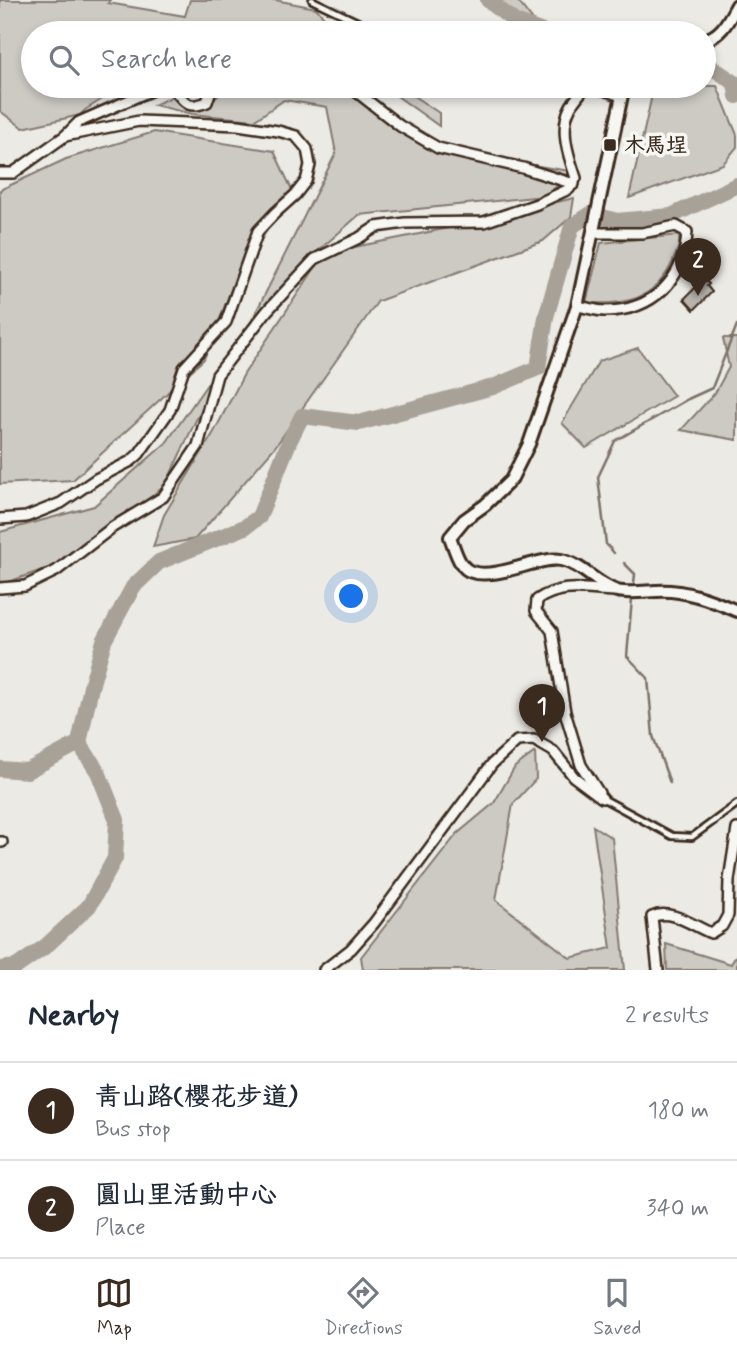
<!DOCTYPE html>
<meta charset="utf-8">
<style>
body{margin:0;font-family:Mynerve,"LXGW WenKai TC",sans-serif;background:#f6f6f7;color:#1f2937}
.you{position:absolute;left:352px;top:597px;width:24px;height:24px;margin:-18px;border:5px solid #fff;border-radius:50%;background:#1a73e8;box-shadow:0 0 0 10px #1a73e833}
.badge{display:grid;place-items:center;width:46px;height:46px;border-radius:50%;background:#3b2a1e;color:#fff;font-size:23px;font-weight:700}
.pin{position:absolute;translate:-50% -58px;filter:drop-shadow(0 2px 4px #0008)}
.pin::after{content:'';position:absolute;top:37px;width:24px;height:21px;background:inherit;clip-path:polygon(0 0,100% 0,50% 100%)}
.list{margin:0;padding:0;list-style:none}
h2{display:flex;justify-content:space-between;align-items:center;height:91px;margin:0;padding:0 28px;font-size:30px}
h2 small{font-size:23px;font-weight:400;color:#747a83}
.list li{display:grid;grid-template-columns:46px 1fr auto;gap:21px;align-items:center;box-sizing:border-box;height:98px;padding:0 28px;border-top:2px solid #e0e1e3}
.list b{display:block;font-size:26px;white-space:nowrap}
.list p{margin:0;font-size:23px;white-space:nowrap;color:#747a83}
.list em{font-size:23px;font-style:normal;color:#747a83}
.icon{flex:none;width:38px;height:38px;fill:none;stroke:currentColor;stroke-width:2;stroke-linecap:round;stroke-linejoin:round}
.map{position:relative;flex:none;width:737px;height:970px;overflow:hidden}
.search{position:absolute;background:#fff;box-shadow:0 4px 10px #0003;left:21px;right:21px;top:21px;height:77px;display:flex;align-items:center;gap:18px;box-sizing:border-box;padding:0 24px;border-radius:38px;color:#747a83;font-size:26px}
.sheet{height:287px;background:#fff}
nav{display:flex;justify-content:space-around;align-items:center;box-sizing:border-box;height:98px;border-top:2px solid #e0e1e3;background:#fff;font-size:19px;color:#747a83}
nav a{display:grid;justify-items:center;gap:4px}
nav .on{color:#3b2a1e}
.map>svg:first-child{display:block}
.green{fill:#cdcac4;stroke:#847a71;stroke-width:2}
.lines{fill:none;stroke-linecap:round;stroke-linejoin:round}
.stream{stroke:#7c7167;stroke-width:2.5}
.river{stroke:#a8a198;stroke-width:16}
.building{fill:#bab4ae;stroke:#3b2a1e;stroke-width:2}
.service-casing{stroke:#3b2a1e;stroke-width:10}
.minor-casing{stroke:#3b2a1e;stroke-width:14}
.tertiary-casing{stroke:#3b2a1e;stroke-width:16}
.service{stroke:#f6f6f2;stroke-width:4.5}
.minor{stroke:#f6f6f2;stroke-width:9}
.tertiary{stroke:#f6f6f2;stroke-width:10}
.poi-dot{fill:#3b2a1e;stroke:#f6f6f2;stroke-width:2.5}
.labels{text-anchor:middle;stroke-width:7;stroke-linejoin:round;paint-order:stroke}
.poi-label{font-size:21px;font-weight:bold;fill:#3b2a1e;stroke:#f6f6f2;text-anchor:start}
</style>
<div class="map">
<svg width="737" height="970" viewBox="0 0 737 970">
<rect width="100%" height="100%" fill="#ebeae5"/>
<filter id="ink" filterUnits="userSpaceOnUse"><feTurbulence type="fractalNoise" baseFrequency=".0143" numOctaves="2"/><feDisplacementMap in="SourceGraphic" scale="14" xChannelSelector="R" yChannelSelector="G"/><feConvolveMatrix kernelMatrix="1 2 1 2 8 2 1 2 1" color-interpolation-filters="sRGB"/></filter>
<g filter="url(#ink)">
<!-- green -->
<g class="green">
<path d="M0 0H110L108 3 185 16 190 0H275L316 8 338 33C314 33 294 31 271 33H33V86H123L85 110 80 115 23 128 0 111Z"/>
<path d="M494 0H517L534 22 525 27Z"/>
<path d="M225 86H346L384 117 450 152 570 171 560 184 544 196 359 215 310 258 262 312 196 420 166 484 81 556 0 585V532L94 506 166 443 252 320 336 153 327 107 284 100 255 120 192 114 154 105 173 96 208 105 224 90Z"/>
<path d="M383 86H399L439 113V126Z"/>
<path d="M654 86H717L737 135V147L723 164 629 198Z"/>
<path d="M154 132 274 151 292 190 233 285 204 359 73 480 0 484V190L66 159Z"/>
<path d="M574 198 571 217 543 241 378 301 275 447 195 539 153 547 164 515 214 432 244 374 325 253 444 229Z"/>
<path d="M679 235C680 246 677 251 673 261 655 301 625 305 586 303L601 243Z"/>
<path d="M723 338H737V440L681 430 715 393 729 367Z"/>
<path d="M638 348 674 396 586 448 562 423 599 361Z"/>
<path d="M535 752 536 779 513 804 496 900 570 958 611 948 593 826 612 838 625 970H363L361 957 457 834 494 803 515 767Z"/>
<path d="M666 944 731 964 737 954V970H667Z"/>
</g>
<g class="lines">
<!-- stream -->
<g class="stream">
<path d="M614 553 606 544 598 477 615 441 688 399 712 388 737 325"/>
<path d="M624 563 635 574 634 583"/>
<path d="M632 599 627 656 648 678 653 736 670 783"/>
</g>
<!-- river -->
<g class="river">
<path d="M488 0 515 22 546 33"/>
<path d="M704 62 735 83 737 96"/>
<path d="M0 769 27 771 79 743"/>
<path d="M0 969 16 967 46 946 89 906 115 858 117 820 98 772 79 743 91 687 104 641 133 587 159 562 245 527 259 517 289 442 302 416 359 423 493 387 538 368 546 317 572 226 591 214 617 221 671 216 737 185"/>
</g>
</g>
<!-- building -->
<path class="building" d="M704 279 709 284 707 286 712 292 694 310 684 299Z"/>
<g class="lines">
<defs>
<g id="service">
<path d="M312 0 381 33"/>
<path d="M602 798 672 836 692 837 737 804"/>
</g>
<g id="minor">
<path d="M349 86 400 126 438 148 523 168 574 184"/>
<path d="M592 86 621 96"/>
<path d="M65 136 79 122 159 87 173 88C185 102 187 110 207 102L210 93 209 86"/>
<path d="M0 173H13L65 136 139 121 238 125 278 131 296 136 307 149 310 165 306 181 295 195 275 213 258 231 226 322 184 368 170 410 139 454 131 461 96 479 61 503 26 517 0 519"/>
<path d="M577 306C586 307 596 311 605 311 653 311 685 279 687 232L676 226 642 233H594"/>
<path d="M0 588 25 586 56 571 113 527 163 497 198 446 217 375 267 311 315 259 359 238 376 227 405 223 484 222 537 204 569 189 576 178C569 157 559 130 570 108 574 100 581 93 586 86"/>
<path d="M599 793 581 765 565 712 552 631 536 611 537 600C562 583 585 590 614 591"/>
<path d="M0 842H2"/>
<path d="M324 970 351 949 374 923 492 764 517 741 534 740 553 751 574 777 602 798"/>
<path d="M658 970 652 917C671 908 693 926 711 933L722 926 728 915 729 880 737 829"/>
</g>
<g id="tertiary">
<path d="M704 40C722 35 728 21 737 5"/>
<path d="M624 86 577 306 529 444 511 480 485 505 464 520 450 537C455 549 459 569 472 572 497 580 540 556 561 560 582 564 597 585 617 591 634 595 654 589 671 591 694 593 716 602 737 611"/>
</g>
</defs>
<!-- service casing -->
<use href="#service" class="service-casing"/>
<!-- minor casing -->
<use href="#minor" class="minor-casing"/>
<!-- tertiary casing -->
<use href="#tertiary" class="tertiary-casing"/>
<!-- service -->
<use href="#service" class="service"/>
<!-- minor -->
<use href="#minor" class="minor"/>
<!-- tertiary -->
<use href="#tertiary" class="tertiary"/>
</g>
</g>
<!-- markers -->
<rect class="poi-dot" x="603" y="138" width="14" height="14" rx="3.5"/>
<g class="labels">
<!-- poi labels -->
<g class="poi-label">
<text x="624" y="152">木馬埕</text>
</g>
</g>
</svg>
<div class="you"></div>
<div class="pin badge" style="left:542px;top:742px">1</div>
<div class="pin badge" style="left:698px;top:296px">2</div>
<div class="search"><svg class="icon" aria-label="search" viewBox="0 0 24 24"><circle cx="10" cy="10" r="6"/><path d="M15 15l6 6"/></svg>Search here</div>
</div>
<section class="sheet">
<h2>Nearby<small>2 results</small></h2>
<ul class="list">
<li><span class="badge">1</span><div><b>青山路(櫻花步道)</b><p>Bus stop</p></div><em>180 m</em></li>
<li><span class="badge">2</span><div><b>圓山里活動中心</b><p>Place</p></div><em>340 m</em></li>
</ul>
</section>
<nav>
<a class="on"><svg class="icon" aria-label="map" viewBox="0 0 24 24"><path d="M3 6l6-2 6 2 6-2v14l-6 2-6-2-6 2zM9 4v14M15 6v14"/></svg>Map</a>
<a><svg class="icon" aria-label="directions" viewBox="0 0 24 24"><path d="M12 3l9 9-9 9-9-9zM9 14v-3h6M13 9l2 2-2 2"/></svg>Directions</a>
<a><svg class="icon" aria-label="saved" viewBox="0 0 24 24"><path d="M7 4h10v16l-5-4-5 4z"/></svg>Saved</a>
</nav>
